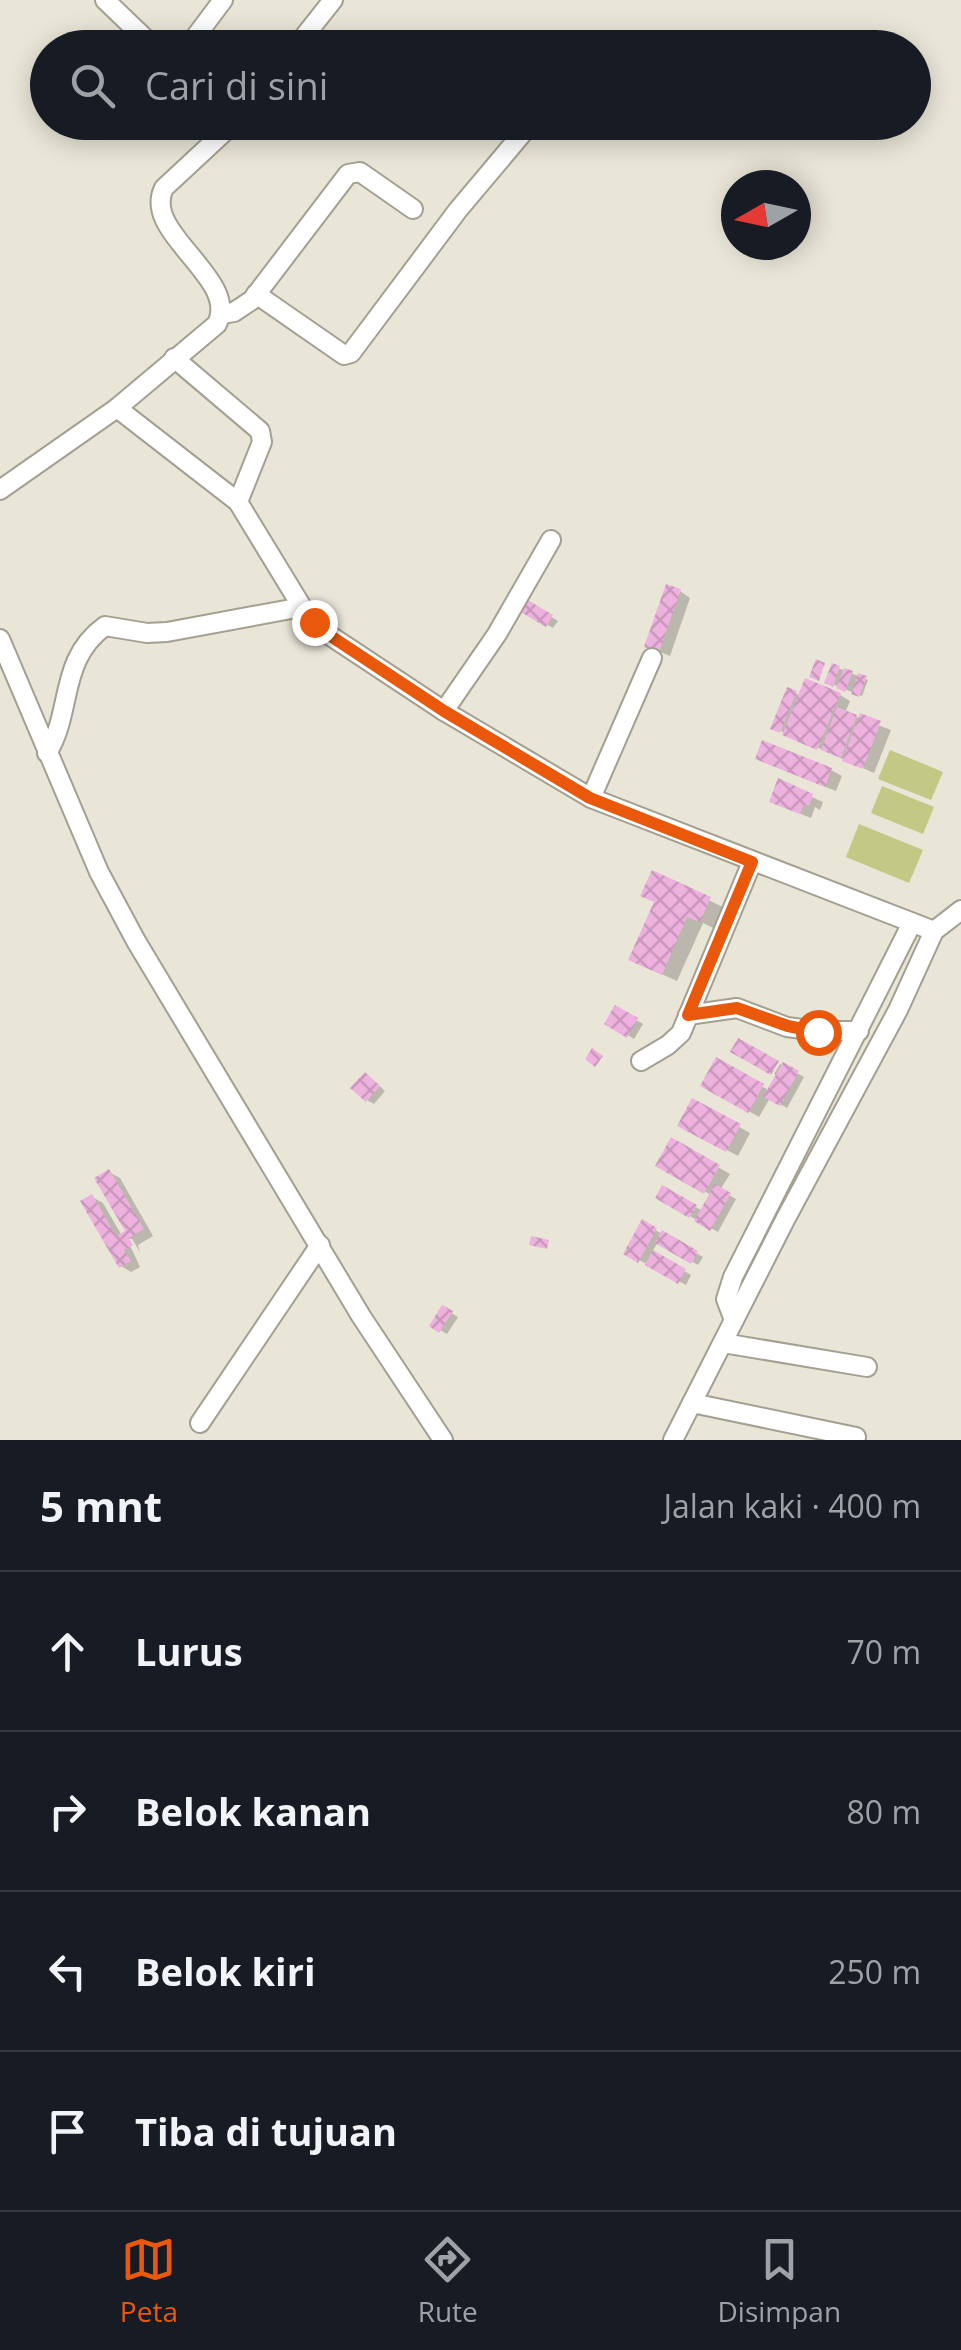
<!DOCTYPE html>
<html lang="id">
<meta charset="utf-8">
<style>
body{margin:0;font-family:"Open Sans",sans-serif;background:#20242c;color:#f1f3f6}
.compass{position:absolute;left:721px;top:170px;width:90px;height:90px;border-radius:50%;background:#171b24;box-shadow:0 5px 25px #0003;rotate:261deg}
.stop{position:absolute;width:30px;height:30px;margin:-22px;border:8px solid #ea580c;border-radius:50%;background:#fff}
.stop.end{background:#ea580c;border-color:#fff;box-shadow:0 2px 10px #0008}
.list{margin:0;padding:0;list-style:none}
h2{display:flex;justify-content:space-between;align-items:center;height:130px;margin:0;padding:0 40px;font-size:42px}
h2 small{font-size:32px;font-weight:400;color:#9ea1a6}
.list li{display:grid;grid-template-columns:65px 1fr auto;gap:30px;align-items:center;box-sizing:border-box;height:160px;padding:0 40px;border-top:2px solid #363941}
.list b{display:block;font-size:38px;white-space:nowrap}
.list em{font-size:32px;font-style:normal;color:#9ea1a6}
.icon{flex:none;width:55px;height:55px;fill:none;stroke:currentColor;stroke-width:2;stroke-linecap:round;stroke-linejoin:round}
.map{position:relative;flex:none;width:961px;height:1440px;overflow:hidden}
.search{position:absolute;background:#171b24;box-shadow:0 5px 25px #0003;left:30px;right:30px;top:30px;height:110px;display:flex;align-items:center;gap:25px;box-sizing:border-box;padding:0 35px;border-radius:55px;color:#9ea1a6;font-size:38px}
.sheet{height:770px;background:#171b24}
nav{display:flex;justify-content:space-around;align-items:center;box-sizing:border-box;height:140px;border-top:2px solid #363941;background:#171b24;font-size:28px;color:#9ea1a6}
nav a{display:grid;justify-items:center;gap:5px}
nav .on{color:#ea580c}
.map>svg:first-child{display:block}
.pitch{fill:#c4c885}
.shadow{fill:#0003}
.building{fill:url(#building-cross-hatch)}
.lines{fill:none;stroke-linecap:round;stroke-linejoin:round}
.minor-casing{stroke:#a39f91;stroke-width:22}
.minor{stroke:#fff;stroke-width:18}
.route{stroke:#ea580c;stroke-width:12}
</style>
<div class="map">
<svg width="961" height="1440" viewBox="0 0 961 1440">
<defs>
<pattern id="building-cross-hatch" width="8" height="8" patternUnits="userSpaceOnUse" patternTransform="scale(2.5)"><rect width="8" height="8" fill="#edb1de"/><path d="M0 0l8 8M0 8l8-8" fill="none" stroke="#ca97bd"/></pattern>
</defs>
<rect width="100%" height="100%" fill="#e9e5d7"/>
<!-- pitch -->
<g class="pitch">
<path d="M890 750 943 772 931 800 878 779Z"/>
<path d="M882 786 934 807 923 834 871 813Z"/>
<path d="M859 824 923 850 909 883 846 857Z"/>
</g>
<!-- shadow -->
<g class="shadow">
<path d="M680 591 690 598 670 656 658 651Z"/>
<path d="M527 602 558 621 553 628 523 610Z"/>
<path d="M833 666 868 680 862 696 827 682Z"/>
<path d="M789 690 801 696 840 695 850 701 845 713 891 730 874 773 774 728Z"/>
<path d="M768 764 831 770 842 776 836 791Z"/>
<path d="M779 782 823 802 820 810 815 807 811 818 783 807Z"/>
<path d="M653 873 725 908 715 929 703 923 677 981 646 967 657 902Z"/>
<path d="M616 1008 643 1024 634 1039 608 1023Z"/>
<path d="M717 1061 770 1091 778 1076 774 1074 780 1064 804 1077 787 1108 770 1098 759 1117 703 1085Z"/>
<path d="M372 1079 385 1091 374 1104 367 1100Z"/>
<path d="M693 1101 750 1133 738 1156 680 1125Z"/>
<path d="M672 1141 730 1174 720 1190 736 1199 718 1232 658 1198 663 1189 703 1211 711 1195 658 1165Z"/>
<path d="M109 1172 120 1178 153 1236 138 1245 140 1252 132 1239H127L140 1267 131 1272 121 1266 92 1197 103 1203 122 1236 128 1232Z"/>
<path d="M643 1223 703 1257 698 1265 658 1242 652 1252 691 1275 686 1285 626 1253Z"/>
<path d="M443 1308 458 1317 447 1334 433 1326Z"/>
</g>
<!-- building -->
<g class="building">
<path d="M521 35 545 48H514Z"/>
<path d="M666 584 681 589 659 652 644 647Z"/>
<path d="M526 599 553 615 546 627 519 611Z"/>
<path d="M816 659 825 663 819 681 809 677Z"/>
<path d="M832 663 840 666 833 687 824 683Z"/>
<path d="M844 668 853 671 845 692 836 688Z"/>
<path d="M858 673 867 676 859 697 851 694Z"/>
<path d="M805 678 841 693 817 750 782 735Z"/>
<path d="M787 687 797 691 780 733 770 729Z"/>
<path d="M837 707 857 715 841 758 821 750Z"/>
<path d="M860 713 881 721 863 769 842 761Z"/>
<path d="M762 740 832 768 825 787 755 759Z"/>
<path d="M778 778 813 794 809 806 804 804 800 814 769 802Z"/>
<path d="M652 870 711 897 700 922 687 917 662 975 628 960 654 902 640 896Z"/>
<path d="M615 1005 638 1018 627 1038 604 1024Z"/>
<path d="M738 1038 779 1061 771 1075 730 1052Z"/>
<path d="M592 1048 603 1056 595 1067 585 1059Z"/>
<path d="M716 1057 764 1084 748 1113 700 1086Z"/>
<path d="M783 1062 799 1071 780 1106 763 1097Z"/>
<path d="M365 1072 380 1086 366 1102 350 1088Z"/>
<path d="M692 1098 741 1124 726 1152 677 1126Z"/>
<path d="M671 1137 720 1165 704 1194 655 1166Z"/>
<path d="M109 1169 144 1229 129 1238 133 1245 124 1250 131 1261 119 1268 80 1201 92 1194 116 1236 125 1231 94 1178Z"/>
<path d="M715 1184 731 1193 710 1231 694 1221Z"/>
<path d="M662 1185 697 1205 689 1218 655 1198Z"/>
<path d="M642 1219 657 1228 638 1263 623 1254Z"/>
<path d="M662 1230 698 1251 691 1264 655 1243Z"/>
<path d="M531 1236 549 1240 547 1249 529 1245Z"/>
<path d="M653 1250 686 1269 678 1284 645 1265Z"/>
<path d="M442 1305 453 1311 439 1333 429 1326Z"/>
</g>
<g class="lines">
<defs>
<g id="minor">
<path d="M105 0 155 48"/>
<path d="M187 48 223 0"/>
<path d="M295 48 333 0"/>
<path d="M256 294 344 355 351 353 458 210 532 122"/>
<path d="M222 314 234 312 252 300 348 174 360 172 413 209"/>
<path d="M174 358 260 431 262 442 238 502"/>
<path d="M117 408 238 502 302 607 320 629 444 711 591 798 934 931"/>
<path d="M0 490 117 408 217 324C240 278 141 233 164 188L235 122"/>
<path d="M0 639 99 872 136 941 361 1316 443 1440"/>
<path d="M444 711 497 634 551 540"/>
<path d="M47 753C73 712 58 660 105 626L147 633 167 632 302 607"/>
<path d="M591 798 652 658"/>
<path d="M688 1015 737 1008 787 1027 818 1031H859"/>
<path d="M641 1061 668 1045 681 1033 752 862"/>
<path d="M734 1320 726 1299 733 1277 912 923"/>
<path d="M723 1343 867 1367"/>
<path d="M692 1403 856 1437"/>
<path d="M200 1423 320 1245"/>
<path d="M673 1440 786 1218 898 1010 934 931 961 910"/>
</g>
</defs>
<!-- minor casing -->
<use href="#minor" class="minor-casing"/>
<!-- minor -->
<use href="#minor" class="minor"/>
</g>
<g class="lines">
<!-- route -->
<path class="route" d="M314 622 320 629 444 711 590 798 752 862 688 1015 737 1008 788 1026 818 1032"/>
</g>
</svg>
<svg class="compass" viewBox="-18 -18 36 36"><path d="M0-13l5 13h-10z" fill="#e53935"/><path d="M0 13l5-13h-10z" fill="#9ea1a6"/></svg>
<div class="stop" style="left:818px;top:1032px"></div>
<div class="stop end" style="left:314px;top:622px"></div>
<div class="search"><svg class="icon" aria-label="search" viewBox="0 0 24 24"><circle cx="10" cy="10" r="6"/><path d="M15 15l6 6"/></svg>Cari di sini</div>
</div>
<section class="sheet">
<h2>5 mnt<small>Jalan kaki · 400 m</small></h2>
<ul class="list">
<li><svg class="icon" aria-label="ahead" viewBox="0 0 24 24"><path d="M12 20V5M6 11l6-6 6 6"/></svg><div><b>Lurus</b></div><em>70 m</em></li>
<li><svg class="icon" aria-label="right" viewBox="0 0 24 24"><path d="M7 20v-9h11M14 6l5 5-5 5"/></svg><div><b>Belok kanan</b></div><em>80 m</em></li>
<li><svg class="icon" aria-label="left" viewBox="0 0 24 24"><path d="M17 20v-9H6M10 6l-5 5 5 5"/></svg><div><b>Belok kiri</b></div><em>250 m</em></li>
<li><svg class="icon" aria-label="arrive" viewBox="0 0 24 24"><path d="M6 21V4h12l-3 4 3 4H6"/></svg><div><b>Tiba di tujuan</b></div></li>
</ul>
</section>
<nav>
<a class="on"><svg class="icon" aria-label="map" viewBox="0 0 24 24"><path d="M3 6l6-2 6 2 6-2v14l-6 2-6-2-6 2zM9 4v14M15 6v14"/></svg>Peta</a>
<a><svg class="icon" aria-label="directions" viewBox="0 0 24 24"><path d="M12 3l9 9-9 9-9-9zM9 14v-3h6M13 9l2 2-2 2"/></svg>Rute</a>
<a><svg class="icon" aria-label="saved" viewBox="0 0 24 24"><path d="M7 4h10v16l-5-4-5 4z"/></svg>Disimpan</a>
</nav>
